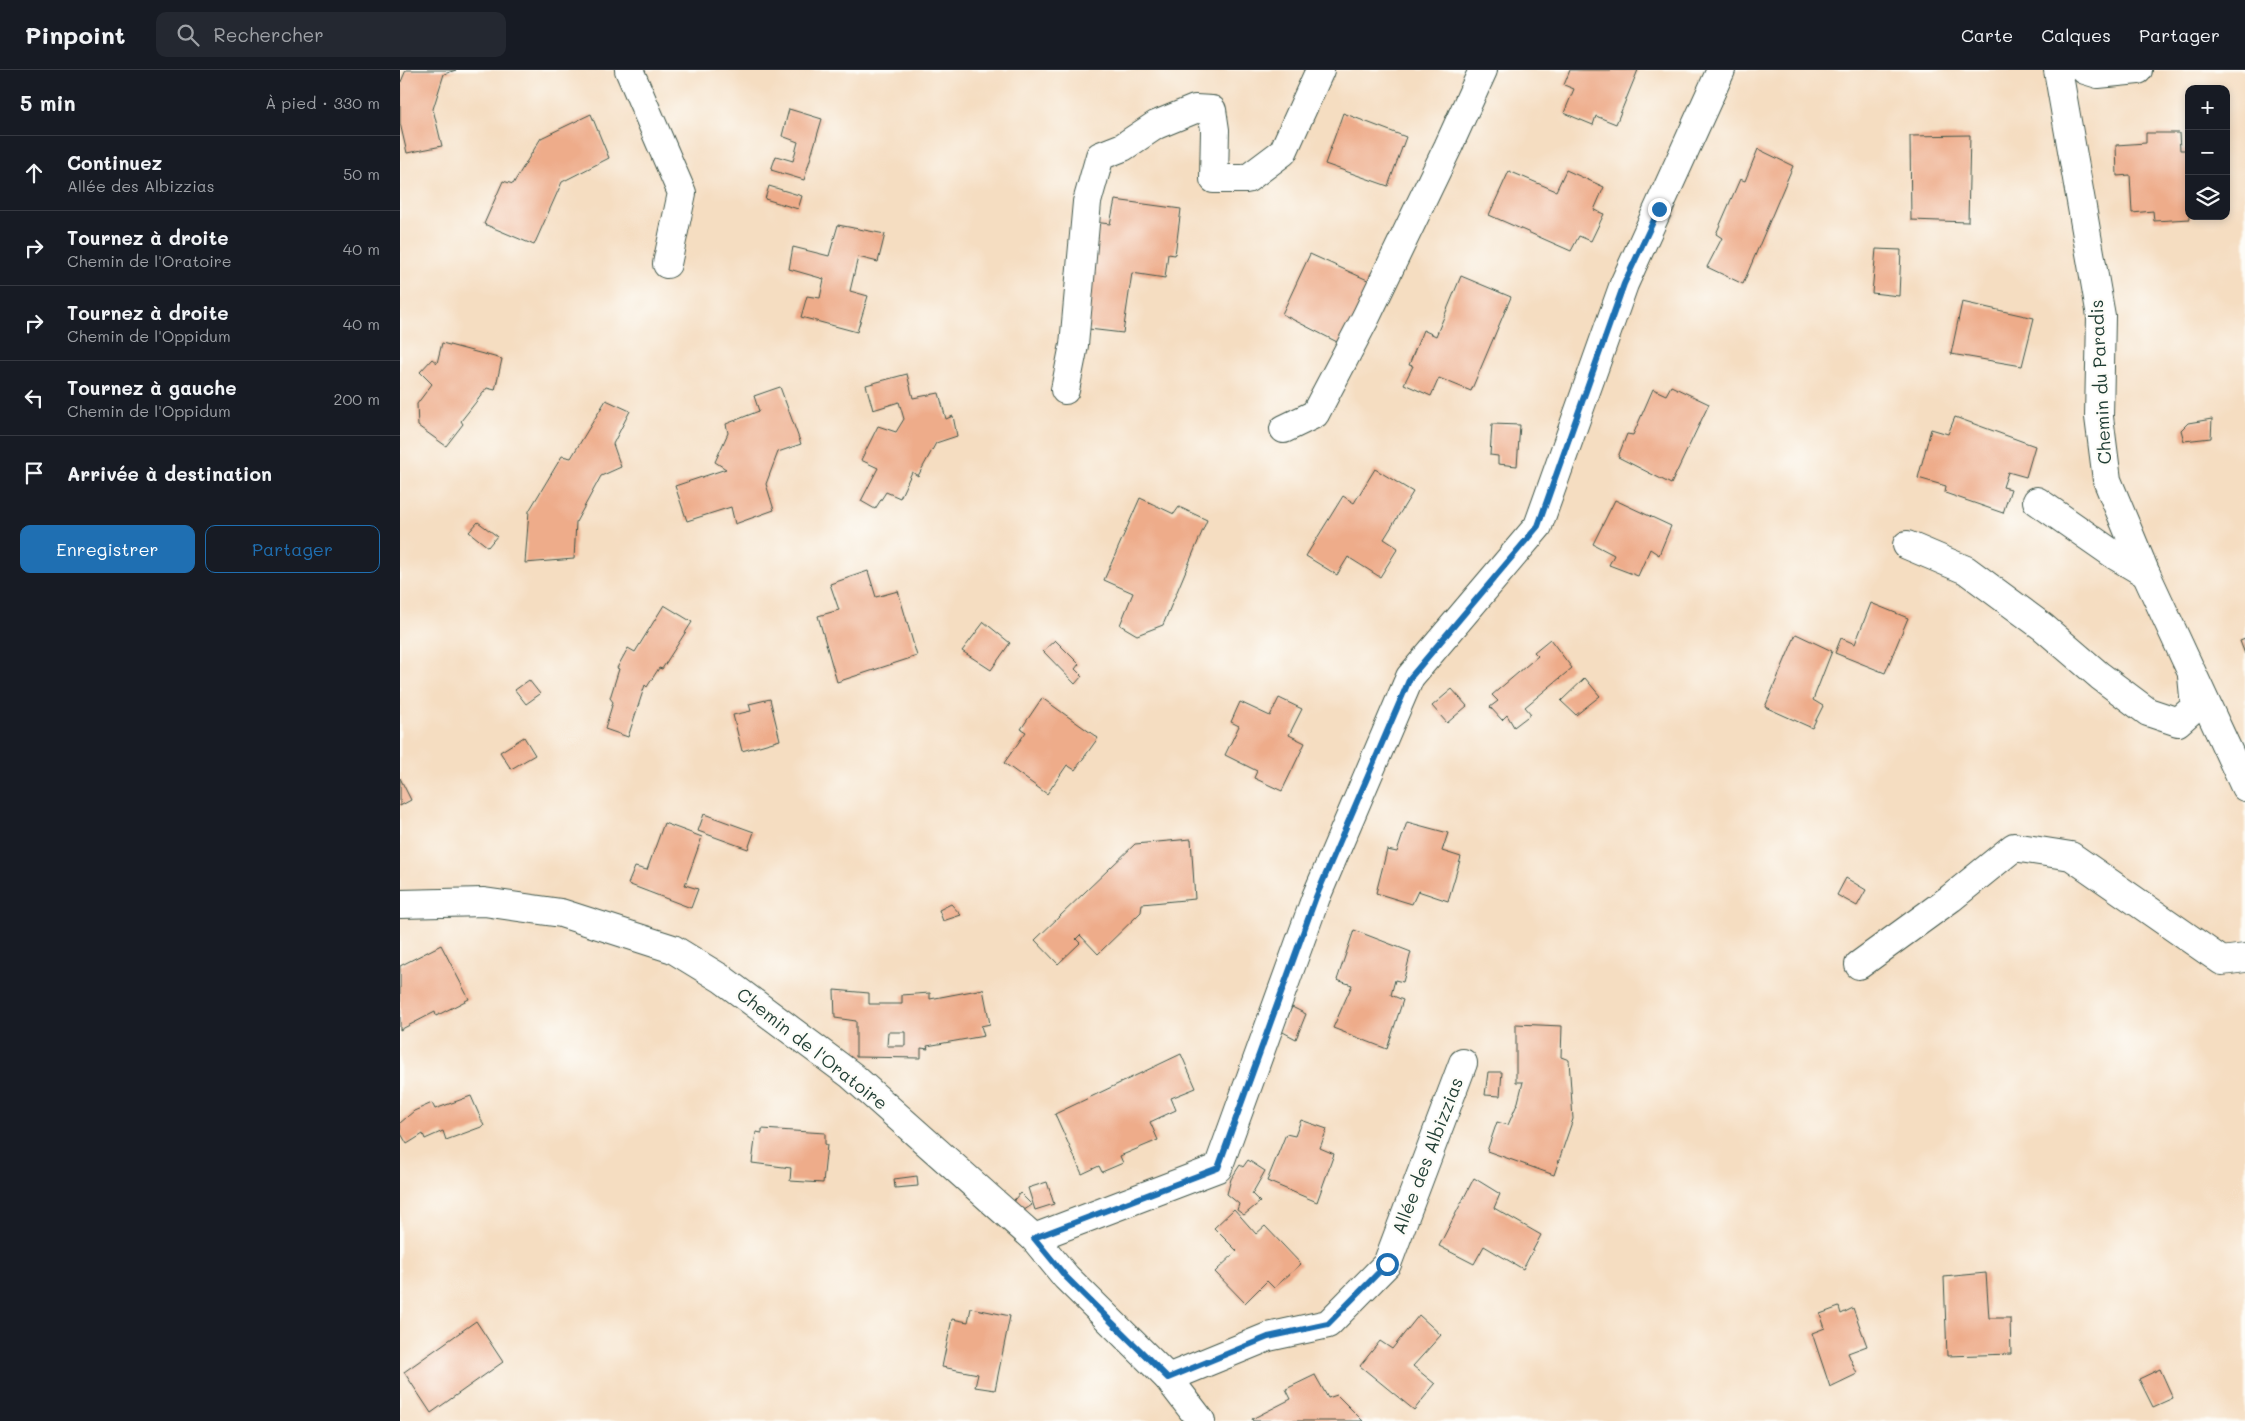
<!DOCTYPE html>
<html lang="fr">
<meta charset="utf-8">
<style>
body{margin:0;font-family:Mali,sans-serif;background:#242831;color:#f1f3f6}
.controls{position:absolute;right:15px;top:15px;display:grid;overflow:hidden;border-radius:10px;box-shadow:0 2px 8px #0003}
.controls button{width:45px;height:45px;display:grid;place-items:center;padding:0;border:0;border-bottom:1px solid #363941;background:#171b24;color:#f1f3f6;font:25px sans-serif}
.stop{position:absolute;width:15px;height:15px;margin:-11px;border:4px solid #1f6fb2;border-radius:50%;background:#fff}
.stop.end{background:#1f6fb2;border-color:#fff;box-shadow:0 1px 5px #0008}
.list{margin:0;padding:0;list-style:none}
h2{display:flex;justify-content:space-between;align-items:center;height:65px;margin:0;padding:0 20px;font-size:21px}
h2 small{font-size:16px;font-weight:400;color:#9ea1a6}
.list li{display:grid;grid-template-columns:32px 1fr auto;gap:15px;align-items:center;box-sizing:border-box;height:75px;padding:0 20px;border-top:1px solid #363941}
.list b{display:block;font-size:19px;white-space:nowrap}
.list p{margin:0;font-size:16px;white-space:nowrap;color:#9ea1a6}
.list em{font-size:16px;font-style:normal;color:#9ea1a6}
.actions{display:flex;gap:10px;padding:15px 20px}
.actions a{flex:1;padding:11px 0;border:1px solid #1f6fb2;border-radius:10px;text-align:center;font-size:18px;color:#1f6fb2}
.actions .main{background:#1f6fb2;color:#fff}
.icon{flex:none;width:28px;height:28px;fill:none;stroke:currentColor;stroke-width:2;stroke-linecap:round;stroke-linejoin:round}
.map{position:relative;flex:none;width:1845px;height:1351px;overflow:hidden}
header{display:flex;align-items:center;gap:30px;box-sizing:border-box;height:70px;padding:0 25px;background:#171b24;border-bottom:1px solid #363941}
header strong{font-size:24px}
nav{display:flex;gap:28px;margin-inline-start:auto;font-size:18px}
.search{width:350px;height:45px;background:#242831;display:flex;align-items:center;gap:12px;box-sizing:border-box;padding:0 18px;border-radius:10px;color:#9ea1a6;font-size:19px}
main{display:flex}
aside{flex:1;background:#171b24}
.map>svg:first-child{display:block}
.building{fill:#eeac8a;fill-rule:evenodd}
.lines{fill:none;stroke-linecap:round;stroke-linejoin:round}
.minor-casing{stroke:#3f5549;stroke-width:30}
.minor{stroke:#fff;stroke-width:28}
.route{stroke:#1f6fb2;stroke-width:6}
.labels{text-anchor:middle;stroke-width:4.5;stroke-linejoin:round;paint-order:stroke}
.street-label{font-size:18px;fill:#1f3d34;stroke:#fdfcf7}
</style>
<header>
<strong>Pinpoint</strong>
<div class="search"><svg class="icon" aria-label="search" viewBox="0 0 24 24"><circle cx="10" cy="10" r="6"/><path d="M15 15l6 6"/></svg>Rechercher</div>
<nav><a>Carte</a><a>Calques</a><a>Partager</a></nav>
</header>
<main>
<aside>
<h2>5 min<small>À pied · 330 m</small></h2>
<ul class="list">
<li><svg class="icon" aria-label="ahead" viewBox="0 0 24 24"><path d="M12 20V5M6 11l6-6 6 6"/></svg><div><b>Continuez</b><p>Allée des Albizzias</p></div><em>50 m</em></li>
<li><svg class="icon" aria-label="right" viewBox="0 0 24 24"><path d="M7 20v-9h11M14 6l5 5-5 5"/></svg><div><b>Tournez à droite</b><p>Chemin de l'Oratoire</p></div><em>40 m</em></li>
<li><svg class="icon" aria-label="right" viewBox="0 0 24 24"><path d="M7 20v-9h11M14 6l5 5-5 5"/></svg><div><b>Tournez à droite</b><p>Chemin de l'Oppidum</p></div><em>40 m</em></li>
<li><svg class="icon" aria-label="left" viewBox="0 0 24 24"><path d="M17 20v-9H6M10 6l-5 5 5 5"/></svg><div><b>Tournez à gauche</b><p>Chemin de l'Oppidum</p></div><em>200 m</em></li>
<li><svg class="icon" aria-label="arrive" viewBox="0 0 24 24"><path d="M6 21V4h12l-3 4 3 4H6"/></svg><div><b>Arrivée à destination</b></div></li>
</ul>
<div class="actions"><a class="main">Enregistrer</a><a>Partager</a></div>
</aside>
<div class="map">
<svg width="1845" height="1351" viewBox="0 0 1845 1351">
<rect width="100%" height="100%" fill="#fdfcf7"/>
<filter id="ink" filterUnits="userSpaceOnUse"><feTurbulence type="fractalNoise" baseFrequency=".02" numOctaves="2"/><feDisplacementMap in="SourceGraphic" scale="10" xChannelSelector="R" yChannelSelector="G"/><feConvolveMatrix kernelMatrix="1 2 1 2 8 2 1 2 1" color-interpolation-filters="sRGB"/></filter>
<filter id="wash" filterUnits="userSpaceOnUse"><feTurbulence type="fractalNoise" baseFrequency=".0096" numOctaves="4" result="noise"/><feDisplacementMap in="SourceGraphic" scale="20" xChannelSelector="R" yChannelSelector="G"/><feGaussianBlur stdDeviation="1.12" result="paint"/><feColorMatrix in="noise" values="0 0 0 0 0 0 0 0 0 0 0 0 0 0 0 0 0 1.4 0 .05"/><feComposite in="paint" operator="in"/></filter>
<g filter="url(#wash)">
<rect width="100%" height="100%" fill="#f5ddc1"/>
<g id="blocks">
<!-- building -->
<g class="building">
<path d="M6 0H56L44 4 33 39 42 76 7 83 0 53V14Z"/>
<path d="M1170 0H1238L1216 54 1196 46 1193 55 1164 43 1174 19 1164 15Z"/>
<path d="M389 39 422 49 404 110 371 100 376 86 393 91 398 72 382 66Z"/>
<path d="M943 43 1006 67 988 116 925 94Z"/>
<path d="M191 44 209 88 162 112 134 175 84 154 103 111 113 114 141 68Z"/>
<path d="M1746 63H1779L1780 80H1788L1790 149 1754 151 1753 141 1732 143 1730 105 1717 106 1716 75 1746 73Z"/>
<path d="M1570 65 1568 152 1511 150 1510 66Z"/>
<path d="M1358 79 1393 96 1343 214 1307 197 1322 168 1316 164 1340 109 1345 111Z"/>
<path d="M1166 100 1204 117 1194 140 1204 144 1191 171 1179 166 1171 181 1089 145 1109 101 1156 121Z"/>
<path d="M369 116 402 126 398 139 365 129Z"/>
<path d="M715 130 781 139 775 185 768 184 765 208 732 203 723 263 680 258 694 152 710 154Z"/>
<path d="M438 155 485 164 478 192 458 187 450 221 468 226 457 262 401 247 407 226 420 228 424 209 389 199 393 177 429 186Z"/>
<path d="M1476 179 1501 180 1499 226 1472 223Z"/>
<path d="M910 184 972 212 943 275 882 244Z"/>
<path d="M1061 206 1111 227 1071 321 1039 308 1031 326 1004 314 1013 296 1009 295 1023 260 1036 266Z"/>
<path d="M1562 232 1634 248 1622 296 1551 284Z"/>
<path d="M42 273 102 289 95 320 87 318 61 351 63 354 46 376 18 356 17 334 32 314 20 302 32 289 37 293Z"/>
<path d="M507 304 513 328 539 323 546 349 553 346 557 366 536 373 518 406 512 402 500 428 486 422 475 439 461 431 478 398 461 390 478 356 496 362 504 349 499 332 473 340 466 315Z"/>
<path d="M1271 316 1309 334 1271 414 1218 387 1227 364 1233 365 1253 319 1266 325Z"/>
<path d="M380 317 401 374 378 382 366 414 374 440 335 454 331 437 287 451 275 416 326 399 315 392 328 363 326 354 359 341 354 326Z"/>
<path d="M206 330 230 341 213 374 221 397 201 406 176 452 174 489 125 493 129 441 162 386 171 388Z"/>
<path d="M1555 347 1635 376 1626 407 1608 402 1603 417 1611 419 1603 443 1545 423 1546 416 1518 408 1531 359 1548 364Z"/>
<path d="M1812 349 1811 368 1784 371 1781 360 1788 353Z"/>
<path d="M1092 354 1120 355 1117 396 1098 394V386L1090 385Z"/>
<path d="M975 399 1013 422 984 469 998 478 980 507 948 487 937 505 906 486 943 426 954 433Z"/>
<path d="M740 428 774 444 779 437 807 450 763 555 737 565 720 555 733 523 704 510Z"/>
<path d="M1215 430 1271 456 1259 485 1250 479 1238 506 1209 495 1214 485 1193 474Z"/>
<path d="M78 452 97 466 88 477 69 462Z"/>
<path d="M468 501 476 527 498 521 517 586 437 612 418 546 439 540 430 514Z"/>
<path d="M1471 533 1508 548 1485 603 1435 583 1441 568 1455 574Z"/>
<path d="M264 535 292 552 262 599 259 598 247 617 245 615 228 667 205 659 213 632 210 628 219 599 217 598 228 578 235 582Z"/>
<path d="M584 552 610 573 591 600 562 581Z"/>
<path d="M1396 564 1432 581 1413 630 1423 636 1412 658 1365 637Z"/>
<path d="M1150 569 1172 598 1125 637 1131 644 1114 657 1107 645 1102 650 1090 637 1098 631 1092 625 1138 586 1134 582Z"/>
<path d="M1845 569V584L1840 571Z"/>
<path d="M655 570 679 594 675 599 682 606 675 614 643 581Z"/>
<path d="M1185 608 1200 626 1176 645 1161 631Z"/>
<path d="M129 610 140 624 126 634 115 620Z"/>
<path d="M1052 619 1067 636 1047 653 1032 636Z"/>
<path d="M642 628 698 668 675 700 667 695 647 724 604 693 626 662 621 659Z"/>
<path d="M879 628 902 639 889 665 905 673 882 721 854 708 857 701 825 685 839 656 831 652 840 632 870 646Z"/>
<path d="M370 629 380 670 342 681 333 645 351 641 349 634Z"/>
<path d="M124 667 135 685 111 699 100 682Z"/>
<path d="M0 708 11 730 0 736Z"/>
<path d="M304 744 354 762 348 779 298 761Z"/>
<path d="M1007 752 1048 763 1042 781 1061 787 1048 831 1018 821 1012 834 976 823 987 780 997 782Z"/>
<path d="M264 753 302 767 285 815 298 819 291 838 228 814 235 797 247 800Z"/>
<path d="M791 769 795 829 742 834 741 842 698 884 680 865 676 869 680 873 658 894 635 870 735 774Z"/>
<path d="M1446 808 1466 820 1457 836 1437 825Z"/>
<path d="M551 834 561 845 543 851 539 840Z"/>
<path d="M954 860 1011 882 1003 912 995 910 991 925 1003 930 987 979 933 958 952 915 937 910Z"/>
<path d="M41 875 69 929 36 946 35 942 0 960V896Z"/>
<path d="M583 919 590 954 581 956 584 966 527 976 528 979 521 978V988L456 987V951L435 948 434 920 469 923V934H502V925L530 923V929ZM488 962H505V976H487Z"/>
<path d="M892 937 906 944 896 969 881 961Z"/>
<path d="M1116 954 1162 956 1161 987 1169 990 1173 1049 1154 1105 1087 1081 1097 1052 1108 1055 1118 1032 1123 1012H1116Z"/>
<path d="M781 984 796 1018 771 1028 776 1040 750 1052 758 1070 720 1086 723 1093 702 1102 699 1096 682 1104 655 1044Z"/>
<path d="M1088 1002H1102L1100 1026 1085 1025Z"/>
<path d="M71 1026 84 1056 46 1070 43 1061 25 1069 23 1064 7 1074 0 1062V1053L14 1041 32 1033 35 1039Z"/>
<path d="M901 1050 927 1059 920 1078 934 1084 917 1132 867 1111 886 1064 895 1066Z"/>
<path d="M362 1059 425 1063V1074L427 1075 423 1113 390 1111 391 1098 352 1093 356 1062 362 1063Z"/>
<path d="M848 1090 865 1101 852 1124 860 1132 844 1145 837 1140 839 1134 827 1124 831 1109 840 1095 843 1097Z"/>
<path d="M517 1106 518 1116 495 1118 494 1109Z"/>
<path d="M1074 1108 1100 1124 1094 1138 1141 1165 1123 1199 1084 1176 1074 1194 1039 1176Z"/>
<path d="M647 1112 654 1134 635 1140 628 1118Z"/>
<path d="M620 1123 632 1135 618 1144 609 1136Z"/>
<path d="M834 1139 856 1164 865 1156 901 1194 874 1218 867 1211 845 1233 815 1202 837 1181 814 1158Z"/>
<path d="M1586 1203 1589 1248H1610L1611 1284 1547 1286 1544 1207Z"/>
<path d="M1439 1237 1441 1244 1453 1238 1467 1276 1448 1283 1457 1304 1430 1317 1412 1263 1425 1258 1420 1244Z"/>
<path d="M571 1238 610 1246 595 1320 575 1317 578 1304 542 1297 552 1249 568 1252Z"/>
<path d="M1019 1245 1041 1265 1013 1296 1035 1314 1014 1340 960 1296 980 1271 992 1279Z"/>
<path d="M76 1251 103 1292 31 1343 4 1302Z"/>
<path d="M1760 1299 1773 1328 1753 1337 1739 1309Z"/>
<path d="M915 1305 928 1328 937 1325 963 1351H853L852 1349 891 1329 886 1319Z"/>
</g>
</g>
</g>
<g filter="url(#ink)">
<use href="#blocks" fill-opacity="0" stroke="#3f5549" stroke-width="1"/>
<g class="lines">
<defs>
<g id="minor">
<path d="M229 0 282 123 267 194"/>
<path d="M1658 0 1701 246 1699 347 1707 410 1746 504 1845 717"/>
<path d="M1685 0 1698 4 1738 0"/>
<path d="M665 320 674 275 687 132 700 86 723 77 756 55 795 39 812 40 815 60 814 109H847L883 82 920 0"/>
<path d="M884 359 915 344 966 247 1048 77 1083 0"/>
<path d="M1637 431 1716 486 1746 504"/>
<path d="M1507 475 1566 500 1643 557 1700 606 1748 642 1778 652 1795 637 1792 606"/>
<path d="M0 834 84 832 161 843 273 879 322 909 451 1005 634 1168 666 1207 768 1308 801 1351"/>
<path d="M1459 895 1551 828 1614 777 1671 786 1822 891 1845 888"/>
<path d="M634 1168 818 1098 916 827 1010 607 1138 456 1224 214 1321 0"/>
<path d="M768 1308 868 1267 928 1254 987 1194 1063 993"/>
</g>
</defs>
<!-- minor casing -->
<use href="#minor" class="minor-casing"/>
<!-- minor -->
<use href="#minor" class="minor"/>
</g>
</g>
<g class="lines" filter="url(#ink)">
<!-- route -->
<path class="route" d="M987 1194 928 1254 868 1267 768 1308 666 1207 634 1168 818 1098 916 827 1010 608 1138 456 1224 214 1259 139"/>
</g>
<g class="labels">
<!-- street labels -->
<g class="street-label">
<text transform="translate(1701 312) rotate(-93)" y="6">Chemin du Paradis</text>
<text transform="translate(412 979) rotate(38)" y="6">Chemin de l'Oratoire</text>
<text transform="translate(1028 1086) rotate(-69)" y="6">Allée des Albizzias</text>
</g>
</g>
</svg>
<div class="controls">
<button>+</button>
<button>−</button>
<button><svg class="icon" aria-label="layers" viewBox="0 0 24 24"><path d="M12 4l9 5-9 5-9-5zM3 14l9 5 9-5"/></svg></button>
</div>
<div class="stop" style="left:987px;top:1194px"></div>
<div class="stop end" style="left:1259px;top:139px"></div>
</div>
</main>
